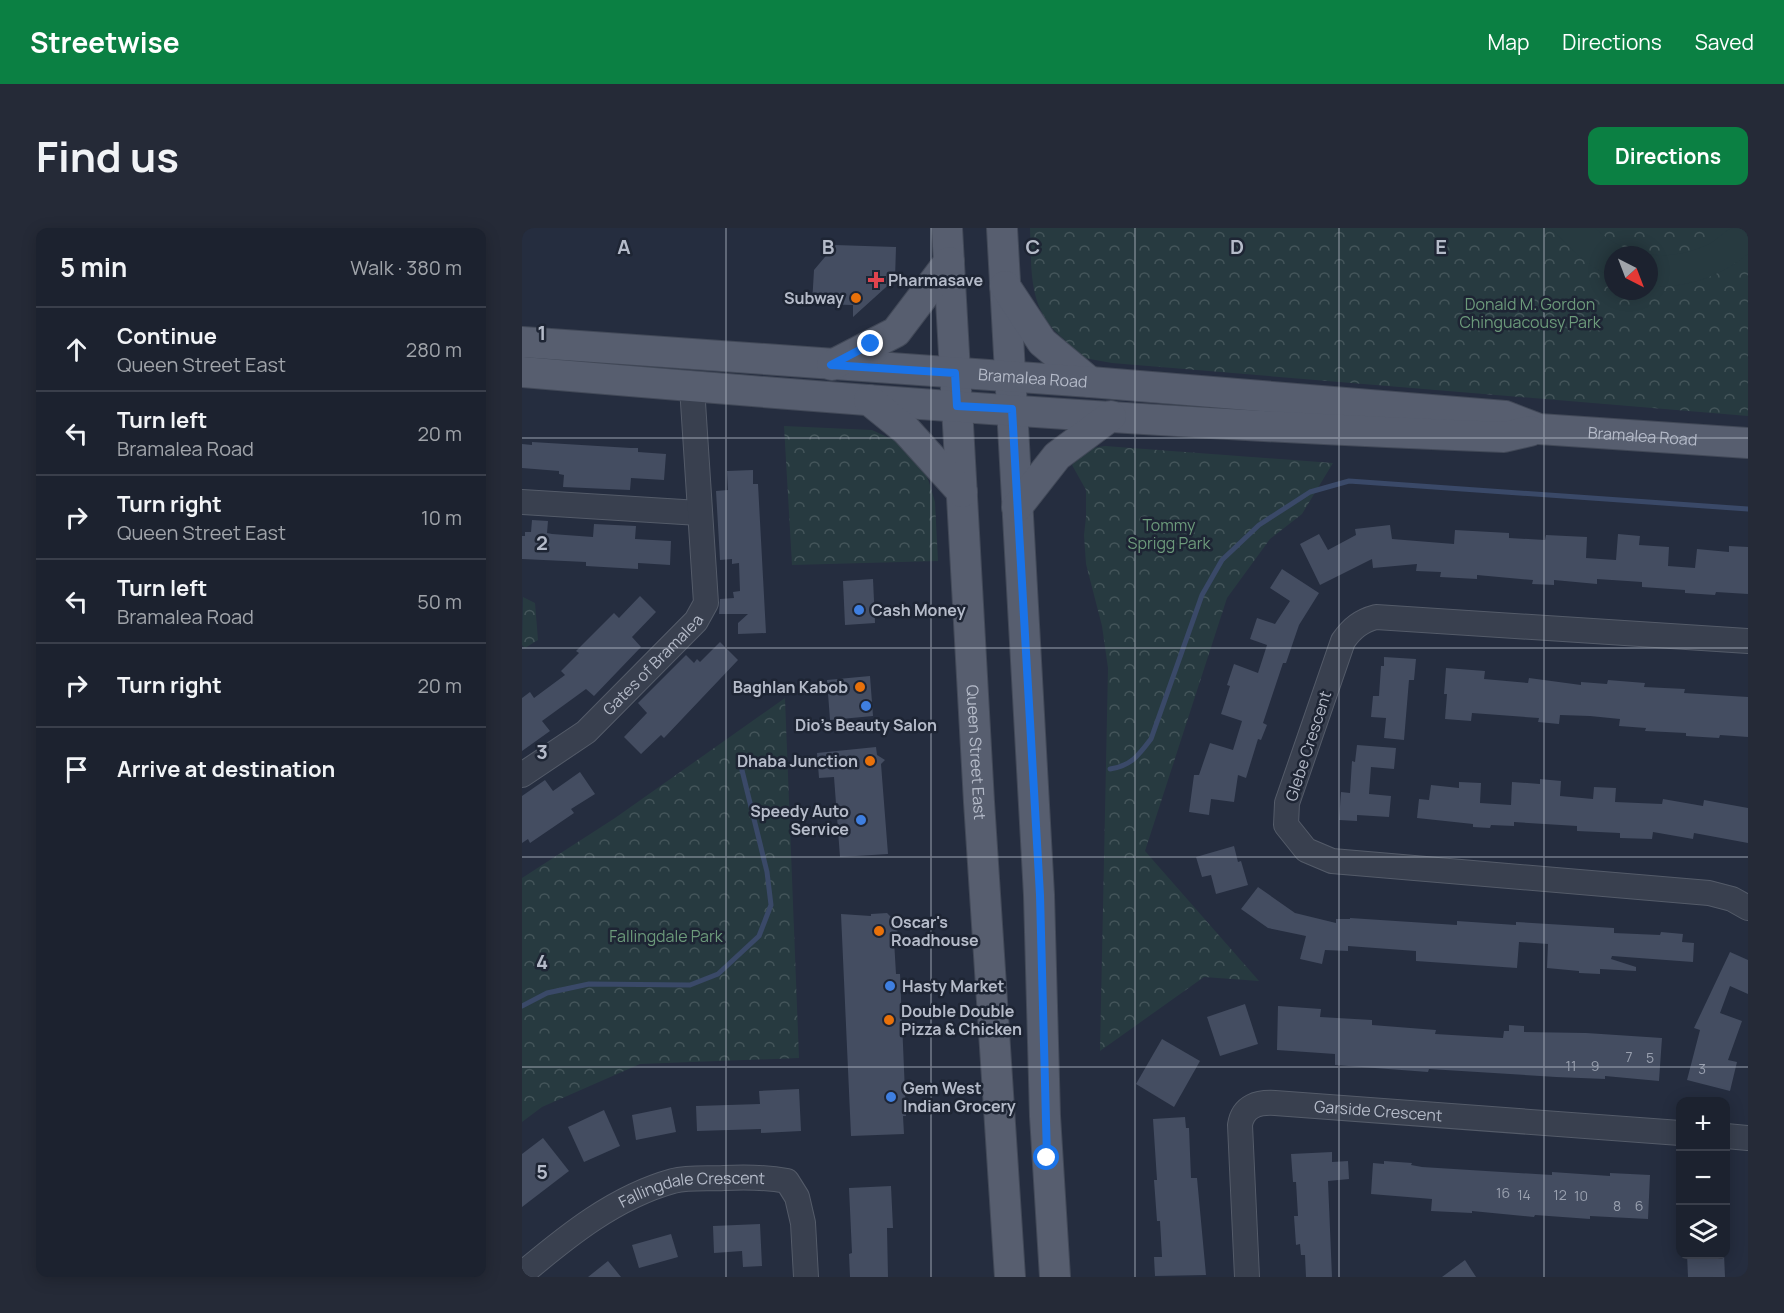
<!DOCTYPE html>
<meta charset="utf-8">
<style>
body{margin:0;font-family:Manrope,sans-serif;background:#252a37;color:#f1f3f6}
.controls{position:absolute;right:18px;bottom:18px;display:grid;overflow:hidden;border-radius:12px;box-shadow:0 3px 15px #0003}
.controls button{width:54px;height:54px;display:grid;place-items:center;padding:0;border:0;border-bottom:2px solid #3a3f4b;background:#1c222f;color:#f1f3f6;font:30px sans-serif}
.compass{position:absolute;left:1082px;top:18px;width:54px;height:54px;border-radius:50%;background:#1c222f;box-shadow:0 3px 15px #0003;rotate:138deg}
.stop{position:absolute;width:18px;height:18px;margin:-14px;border:4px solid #1a73e8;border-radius:50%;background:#fff}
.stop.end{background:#1a73e8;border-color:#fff;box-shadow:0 2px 6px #0008}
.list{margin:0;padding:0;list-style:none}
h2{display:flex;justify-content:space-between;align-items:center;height:78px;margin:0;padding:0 24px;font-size:26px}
h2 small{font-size:20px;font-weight:400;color:#a0a4aa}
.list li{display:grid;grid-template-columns:39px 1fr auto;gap:18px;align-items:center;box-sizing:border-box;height:84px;padding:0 24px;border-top:2px solid #3a3f4b}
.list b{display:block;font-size:22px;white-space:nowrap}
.list p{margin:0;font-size:20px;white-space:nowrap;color:#a0a4aa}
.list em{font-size:20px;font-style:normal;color:#a0a4aa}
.icon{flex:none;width:33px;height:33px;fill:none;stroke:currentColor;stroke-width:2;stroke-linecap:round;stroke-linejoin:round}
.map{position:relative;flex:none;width:1226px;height:1049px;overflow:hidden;border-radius:12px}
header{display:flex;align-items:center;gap:36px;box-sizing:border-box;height:84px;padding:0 30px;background:#0b8043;color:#fff}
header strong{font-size:28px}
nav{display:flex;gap:33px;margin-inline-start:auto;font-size:21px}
.intro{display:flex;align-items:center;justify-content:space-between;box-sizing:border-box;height:144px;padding:0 36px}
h1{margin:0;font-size:42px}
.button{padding:15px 27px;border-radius:12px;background:#0b8043;color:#fff;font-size:21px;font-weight:700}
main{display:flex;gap:36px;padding:0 36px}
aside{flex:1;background:#1c222f;border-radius:12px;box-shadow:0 3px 15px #0003}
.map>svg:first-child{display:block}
.park{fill:url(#park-crowns);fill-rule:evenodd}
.pitch{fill:#273a40}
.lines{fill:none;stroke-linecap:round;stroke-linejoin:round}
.stream{stroke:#3a4968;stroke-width:5}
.building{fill:#444d61}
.minor-casing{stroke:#545b69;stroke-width:26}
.major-casing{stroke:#424958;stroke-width:32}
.minor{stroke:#39404f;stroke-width:24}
.major{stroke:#575e6f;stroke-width:30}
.route{stroke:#1a73e8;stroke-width:8}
.grid{fill:none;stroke:#b5bbc9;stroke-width:1.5;stroke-opacity:0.55}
.health-dot{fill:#e0444e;stroke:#1e2534;stroke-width:2}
.food-dot{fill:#e8710a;stroke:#1e2534;stroke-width:2}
.shop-dot{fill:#3f7fe0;stroke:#1e2534;stroke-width:2}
.labels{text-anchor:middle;stroke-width:5;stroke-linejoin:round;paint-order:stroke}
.number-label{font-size:14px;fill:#99a0af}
.poi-label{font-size:16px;font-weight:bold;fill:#b5bbc9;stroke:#1e2534;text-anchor:start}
.park-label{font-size:16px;fill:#6c9a7b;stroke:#1e2534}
.street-label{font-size:16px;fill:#b5bbc9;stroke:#1e2534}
.grid-label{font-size:20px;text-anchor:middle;font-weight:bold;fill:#b5bbc9;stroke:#1e2534;stroke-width:5;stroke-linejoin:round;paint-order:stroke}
</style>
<header>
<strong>Streetwise</strong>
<nav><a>Map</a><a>Directions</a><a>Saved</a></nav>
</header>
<div class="intro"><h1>Find us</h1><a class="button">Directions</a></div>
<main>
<aside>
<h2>5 min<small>Walk · 380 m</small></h2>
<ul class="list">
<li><svg class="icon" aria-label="ahead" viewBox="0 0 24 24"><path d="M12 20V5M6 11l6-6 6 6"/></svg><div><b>Continue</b><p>Queen Street East</p></div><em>280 m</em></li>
<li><svg class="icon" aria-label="left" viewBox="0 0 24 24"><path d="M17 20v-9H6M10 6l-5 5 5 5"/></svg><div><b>Turn left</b><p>Bramalea Road</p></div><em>20 m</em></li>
<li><svg class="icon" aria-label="right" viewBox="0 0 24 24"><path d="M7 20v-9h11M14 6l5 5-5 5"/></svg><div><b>Turn right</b><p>Queen Street East</p></div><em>10 m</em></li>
<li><svg class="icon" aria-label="left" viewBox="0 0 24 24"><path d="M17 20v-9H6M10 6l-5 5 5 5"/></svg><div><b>Turn left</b><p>Bramalea Road</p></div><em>50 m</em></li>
<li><svg class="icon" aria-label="right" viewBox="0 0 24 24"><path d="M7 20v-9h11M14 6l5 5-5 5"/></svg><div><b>Turn right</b></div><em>20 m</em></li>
<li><svg class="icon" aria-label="arrive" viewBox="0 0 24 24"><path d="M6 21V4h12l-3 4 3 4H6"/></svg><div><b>Arrive at destination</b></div></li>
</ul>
</aside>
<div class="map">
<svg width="1226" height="1049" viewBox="0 0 1226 1049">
<defs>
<pattern id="park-crowns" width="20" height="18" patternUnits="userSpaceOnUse" patternTransform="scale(1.5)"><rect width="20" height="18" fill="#273a40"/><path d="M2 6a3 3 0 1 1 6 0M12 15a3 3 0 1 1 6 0" fill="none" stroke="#44555a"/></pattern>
</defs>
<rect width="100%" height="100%" fill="#252d3f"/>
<!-- park -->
<g class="park">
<path d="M508 0H1226V188L590 135 562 130 539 118 543 112C505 82 510 44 508 0ZM1091 27H1127V63H1091Z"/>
<path d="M262 198 350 202 376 214 403 245 407 254 413 274 416 333 270 337Z"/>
<path d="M583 218 811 235 780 286 748 311 705 370 623 623 737 753 682 749 578 823 586 440 580 398 564 336 562 307 564 289V262L550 237 570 220Z"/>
<path d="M1 369 13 375 16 412 3 420 0 417Z"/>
<path d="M263 470 277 830 118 836 20 879 0 894V650L93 590Z"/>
</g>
<!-- pitch -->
<path class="pitch" d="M1029 0H1073C1105 31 1150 35 1189 15 1196 11 1201 4 1208 1 1212 0 1221 0 1226 0V26C1198 49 1166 59 1130 59L1127 58V27H1091V49C1065 39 1048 20 1029 0Z"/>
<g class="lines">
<!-- stream -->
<g class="stream">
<path d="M588 541C609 538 617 527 629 511L680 367 700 332 737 297 788 264 827 253 1226 281"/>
<path d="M0 778 25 765 67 756 168 757 196 746 237 708 249 677 245 644 217 530"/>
</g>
</g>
<!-- building -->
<g class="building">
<path d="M313 17 374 19 373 51 331 89V77L290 76 292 42Z"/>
<path d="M10 214 109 220H116V224L144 226 142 252 109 250 108 262 41 259 42 247 37 246V243L0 240V216L10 217Z"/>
<path d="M231 242V256H236L244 405 216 406V395L226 386H197L198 371 212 370 211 364 218 363 217 335 210 336V331L198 332 194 263 206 262 205 243Z"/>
<path d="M10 292 26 293 25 305 30 306 71 309 72 296 114 298 113 311 149 313 148 337 116 335V341L64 338V334L0 331V308H3V304H9Z"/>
<path d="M868 297 870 311 932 316 933 302 987 305V310L1023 312 1024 307 1065 309 1064 330 1094 332 1096 306 1118 308 1117 317 1147 319 1146 338 1173 340 1175 321 1207 324V318L1226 319V366L1194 364 1193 367 1163 365V362L1120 359V354L1075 351V356L1032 352V357L1010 356 1011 352 955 347V351L918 349 919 344 894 343 895 336 851 340 850 331 798 357 778 316 797 306 806 322 834 307 833 301Z"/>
<path d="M760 341 797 365 777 397 764 435H761L741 495 745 497 739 512 736 511 724 550 716 547 712 574 689 571 687 587 667 584 672 547H677L688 515 711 522 720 493 699 486 708 458 705 457 712 436 736 445 745 417 728 411 735 390 753 396 768 373 748 360Z"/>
<path d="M351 351 353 395 323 397 321 353Z"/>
<path d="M118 368 134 384 110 409 119 419 72 468 64 461 20 493 28 503 0 523V470L8 464 12 470 43 447 39 443 57 425 54 423 92 385 97 390Z"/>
<path d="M198 414 216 432 142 510 139 507 119 526 102 509 125 485 116 475 164 427 172 435 175 431 178 434Z"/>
<path d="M862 429 894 431 892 452H887L882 512 862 510 864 490 849 489 851 468H857L859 438H862Z"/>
<path d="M924 440 963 443 962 451 1006 455 1007 450 1059 457V454L1085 456 1086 452 1123 455 1122 459 1163 461 1162 465 1226 469V509L1198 507 1197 510 1164 508V505L1123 503 1124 500 1097 498 1098 491 1068 488 1038 487 1037 496 1016 494 1017 490 950 485 949 493 923 491 925 466H922Z"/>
<path d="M348 448 351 488 308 492 305 452Z"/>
<path d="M835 517 874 520 872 541 849 539 847 566 869 568 867 589 835 587V593L817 592 819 564 828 565 830 533 833 534Z"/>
<path d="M354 519 355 527 363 532 359 536 366 626 318 629 312 549 297 550 295 525Z"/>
<path d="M58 544 73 566 49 581 52 585 8 615 6 611 0 615V568L23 552 31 563Z"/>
<path d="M1018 551 1039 553 1038 568 1071 571 1072 559 1094 560 1093 574 1140 576 1141 571 1181 578 1182 572 1226 580V615L1172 605 1171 611 1131 604 1130 611 1098 610V605L1055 603V598L992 594V598L969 597 968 600 951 599V596L895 590 897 571 907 572 909 557 937 560V554L959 555 958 575 989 577 990 554 1018 556Z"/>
<path d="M712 618 716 634 719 633 726 657 694 666 689 647 680 649 674 629Z"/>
<path d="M736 659 773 685 814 695V691H828V690L935 697V693L994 697V694L1092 700V705L1138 707 1139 704 1161 706 1160 714 1172 715 1171 734 1090 728 1089 731 1114 739V743L1078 741V746L1057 745V743L1025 740 1026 716 997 714 995 740 894 733V723L826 718V723L803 722 800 736 778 731 784 708 746 700 719 681Z"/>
<path d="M365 685 375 695 376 712H372L374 746H378L384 888H381L382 906 329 908 319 686 349 688V686Z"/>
<path d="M1208 724 1226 732V766L1208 758 1198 785 1220 793 1206 832 1215 834 1208 863 1165 852 1178 802 1172 800Z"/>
<path d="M723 776 736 816 698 828 685 789Z"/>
<path d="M756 778 799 781 798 789 850 792V797L914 802 913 806 981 810 982 803H987V797L1002 798V804L1064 805 1140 810 1137 853 1083 848V851L1034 849 907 841 906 844 813 837V826L755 822Z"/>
<path d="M640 811 678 833 652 879 614 856Z"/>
<path d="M277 861 279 903 239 905V901L175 903 174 878 238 876 237 863Z"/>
<path d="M149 879 154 904 114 912 110 887Z"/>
<path d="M82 882 98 918 62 934 46 899Z"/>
<path d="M663 889 664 900H667L669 950H675L684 1047 633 1048 632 1029H640L638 993H635L632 952H635L631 891Z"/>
<path d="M21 910 47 943 0 979V926Z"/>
<path d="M810 924V934L826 933 827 951 806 953 810 1049H784L783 1027H779L778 1016 774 1017 772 988H776L774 954H771L769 926Z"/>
<path d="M862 933 890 935 889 937 900 939 1030 947V944L1088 948V945L1128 947 1126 991 1068 988V991L1013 987 1012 989 950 983V985L909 983 910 971 849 966 851 935 862 936Z"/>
<path d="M369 958 371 1000H365L366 1049H328L327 1026 330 1025 327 960Z"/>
<path d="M238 996 240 1038 221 1039 220 1023 192 1025 191 998Z"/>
<path d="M149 1006 156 1029 117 1040 110 1017Z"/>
<path d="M1165 1026H1202L1203 1049H1166Z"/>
<path d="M943 1032 954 1049H920Z"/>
<path d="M86 1033 99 1049H66Z"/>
</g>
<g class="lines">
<defs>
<g id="minor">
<path d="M0 274 177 285"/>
<path d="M1226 413 854 389C839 393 830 400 821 413L765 575 764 597 784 622 810 633 1187 665 1210 671 1226 680"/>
<path id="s1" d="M0 547 64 504 174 393 184 375 170 159"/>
<path d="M1204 908 1226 910"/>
<path id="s2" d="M0 1046C45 1008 93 969 151 953 167 949 186 951 202 950 224 949 244 949 265 953L275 969 281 995 284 1049"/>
<path id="s3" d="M725 1049 718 897C721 878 736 874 753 875L1158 905"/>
</g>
<g id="major">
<path id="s4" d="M425 0 457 574 488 1049"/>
<path d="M480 0 517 667 523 888 533 1049"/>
<path d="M483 58 520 114 568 154"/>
<path id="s5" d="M0 114 568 154 983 188 1017 201 1226 215"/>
<path d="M310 137 374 104 427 34"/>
<path d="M0 144C327 172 654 197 982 209L1008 203"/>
<path d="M347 172 384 202 440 264"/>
<path d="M495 279 535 228 589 188"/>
</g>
</defs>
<!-- minor casing -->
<use href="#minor" class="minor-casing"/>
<!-- major casing -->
<use href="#major" class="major-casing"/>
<!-- minor -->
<use href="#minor" class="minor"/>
<!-- major -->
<use href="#major" class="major"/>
</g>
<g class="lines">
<!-- route -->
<path class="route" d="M349 116 309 137 433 145 435 178 490 181 518 667 525 930"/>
</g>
<!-- grid -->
<path class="grid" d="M204 0V1049M409 0V1049M613 0V1049M817 0V1049M1022 0V1049M0 210H1226M0 420H1226M0 629H1226M0 839H1226"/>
<!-- markers -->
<path class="health-dot" d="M351 43h6v6h6v6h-6v6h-6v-6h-6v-6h6z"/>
<g class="food-dot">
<circle cx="334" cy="70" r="6"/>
<circle cx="338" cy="459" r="6"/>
<circle cx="348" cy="533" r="6"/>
<circle cx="357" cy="703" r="6"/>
<circle cx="367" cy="792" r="6"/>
</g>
<g class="shop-dot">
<circle cx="337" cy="382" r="6"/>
<circle cx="344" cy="478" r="6"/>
<circle cx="339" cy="592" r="6"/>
<circle cx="368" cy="758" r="6"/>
<circle cx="369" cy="869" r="6"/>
</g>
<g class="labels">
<!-- number labels -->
<g class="number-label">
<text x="1107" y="834">7</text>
<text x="1128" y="835">5</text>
<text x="1049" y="843">11</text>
<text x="1073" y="843">9</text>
<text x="1180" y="846">3</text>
<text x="981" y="970">16</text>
<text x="1002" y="972">14</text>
<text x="1038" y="972">12</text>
<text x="1059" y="973">10</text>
<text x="1095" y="983">8</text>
<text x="1117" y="983">6</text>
</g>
<!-- poi labels -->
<g class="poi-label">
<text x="366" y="58">Pharmasave</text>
<text x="322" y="76" text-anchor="end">Subway</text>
<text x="349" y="388">Cash Money</text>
<text x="326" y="465" text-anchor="end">Baghlan Kabob</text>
<text x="344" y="503" text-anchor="middle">Dio's Beauty Salon</text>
<text x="336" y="539" text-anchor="end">Dhaba Junction</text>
<text x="327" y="589" text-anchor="end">Speedy Auto<tspan x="327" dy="18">Service</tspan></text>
<text x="369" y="700">Oscar's<tspan x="369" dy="18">Roadhouse</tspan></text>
<text x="380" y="764">Hasty Market</text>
<text x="379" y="789">Double Double<tspan x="379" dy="18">Pizza &amp; Chicken</tspan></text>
<text x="381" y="866">Gem West<tspan x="381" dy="18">Indian Grocery</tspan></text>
</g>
<!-- park labels -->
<g class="park-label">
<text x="1008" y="82">Donald M. Gordon<tspan x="1008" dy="18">Chinguacousy Park</tspan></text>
<text x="647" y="303">Tommy<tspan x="647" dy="18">Sprigg Park</tspan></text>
<text x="144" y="714">Fallingdale Park</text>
</g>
<!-- street labels -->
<g class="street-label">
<text dy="6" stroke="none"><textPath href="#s5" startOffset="512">Bramalea Road</textPath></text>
<text dy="6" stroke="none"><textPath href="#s5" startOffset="1126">Bramalea Road</textPath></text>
<text dy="6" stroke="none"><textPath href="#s1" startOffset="172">Gates of Bramalea</textPath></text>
<text transform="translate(786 518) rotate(-72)" y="6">Glebe Crescent</text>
<text dy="6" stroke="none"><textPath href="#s4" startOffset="525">Queen Street East</textPath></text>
<text dy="6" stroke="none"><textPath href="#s3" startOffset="302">Garside Crescent</textPath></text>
<text dy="6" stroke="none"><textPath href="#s2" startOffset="196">Fallingdale Crescent</textPath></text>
</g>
</g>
<g class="grid-label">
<text x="102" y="26">A</text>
<text x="306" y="26">B</text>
<text x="511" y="26">C</text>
<text x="715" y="26">D</text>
<text x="919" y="26">E</text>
<text x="20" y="112">1</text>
<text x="20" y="322">2</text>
<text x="20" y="531">3</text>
<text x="20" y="741">4</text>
<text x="20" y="951">5</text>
</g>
</svg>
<div class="controls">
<button>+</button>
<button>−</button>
<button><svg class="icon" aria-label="layers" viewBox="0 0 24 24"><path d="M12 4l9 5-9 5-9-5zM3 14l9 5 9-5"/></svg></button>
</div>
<svg class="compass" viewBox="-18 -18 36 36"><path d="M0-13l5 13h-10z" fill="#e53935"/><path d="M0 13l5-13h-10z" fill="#a0a4aa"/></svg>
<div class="stop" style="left:525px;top:930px"></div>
<div class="stop end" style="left:349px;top:116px"></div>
</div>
</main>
